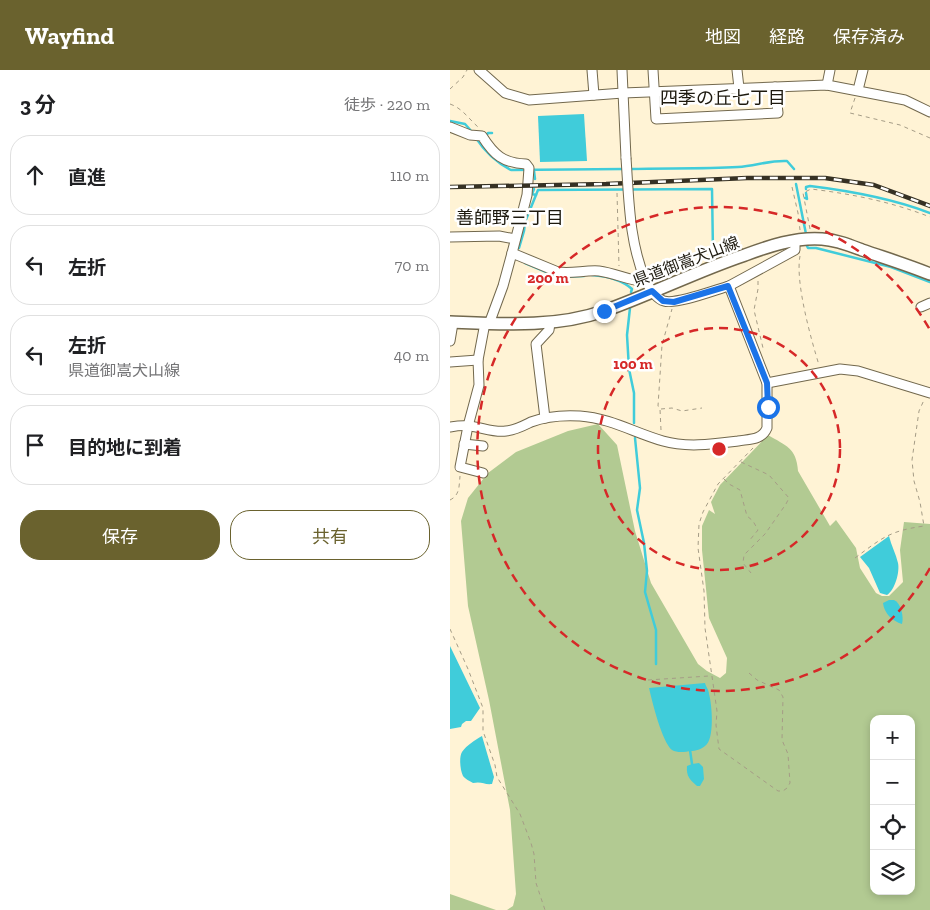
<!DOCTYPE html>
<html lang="ja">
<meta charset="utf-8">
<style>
body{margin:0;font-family:"Zilla Slab","Noto Sans JP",serif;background:#f6f6f6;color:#202124}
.controls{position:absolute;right:15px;bottom:15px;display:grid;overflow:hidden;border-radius:10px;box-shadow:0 2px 8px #0003}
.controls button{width:45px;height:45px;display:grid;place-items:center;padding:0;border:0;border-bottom:1px solid #e0e0e0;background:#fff;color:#202124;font:25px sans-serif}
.stop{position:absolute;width:15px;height:15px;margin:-11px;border:4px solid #1a73e8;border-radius:50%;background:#fff}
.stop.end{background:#1a73e8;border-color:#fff;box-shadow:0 1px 5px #0008}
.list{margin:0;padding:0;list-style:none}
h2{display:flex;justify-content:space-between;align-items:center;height:65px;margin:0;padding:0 20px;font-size:21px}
h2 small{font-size:16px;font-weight:400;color:#757577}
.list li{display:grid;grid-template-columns:32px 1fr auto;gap:15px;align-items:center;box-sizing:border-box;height:80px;margin:0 10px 10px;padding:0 10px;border:1px solid #e0e0e0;border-radius:20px}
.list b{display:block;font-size:19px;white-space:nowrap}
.list p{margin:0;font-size:16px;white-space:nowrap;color:#757577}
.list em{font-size:16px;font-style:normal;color:#757577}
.actions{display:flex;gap:10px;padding:15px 20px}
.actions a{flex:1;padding:11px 0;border:1px solid #6a622e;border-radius:20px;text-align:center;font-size:18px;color:#6a622e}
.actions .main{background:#6a622e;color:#fff}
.icon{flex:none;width:28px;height:28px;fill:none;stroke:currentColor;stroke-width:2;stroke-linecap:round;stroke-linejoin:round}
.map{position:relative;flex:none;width:480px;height:840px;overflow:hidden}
header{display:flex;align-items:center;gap:30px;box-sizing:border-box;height:70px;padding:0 25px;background:#6a622e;color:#fff}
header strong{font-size:24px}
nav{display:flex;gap:28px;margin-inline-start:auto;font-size:18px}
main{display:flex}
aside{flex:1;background:#fff}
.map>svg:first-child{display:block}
.green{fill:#b2ca92;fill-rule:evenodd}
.water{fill:#40ccda}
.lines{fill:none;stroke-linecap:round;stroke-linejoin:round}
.stream{stroke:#40ccda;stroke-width:2.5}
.minor-casing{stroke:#72684d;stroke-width:11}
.major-casing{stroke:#72684d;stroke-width:14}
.path{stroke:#a59c86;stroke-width:1;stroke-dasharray:4 4;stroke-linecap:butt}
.minor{stroke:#fff;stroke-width:9}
.major{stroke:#fff;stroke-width:11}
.rail-casing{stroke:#363124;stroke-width:4.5}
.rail{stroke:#fff;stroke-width:2.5;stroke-dasharray:8;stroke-linecap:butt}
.minor-bridge-casing{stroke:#72684d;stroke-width:11;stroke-linecap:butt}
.minor-bridge{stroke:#fff;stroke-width:9}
.route{stroke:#1a73e8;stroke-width:6}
.ring{fill:none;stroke:#d62828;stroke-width:2.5;stroke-dasharray:9 6}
.labels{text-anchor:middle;stroke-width:5;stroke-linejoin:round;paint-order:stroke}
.street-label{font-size:16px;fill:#1d190e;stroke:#fff}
.neighbourhood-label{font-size:18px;fill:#1d190e;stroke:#fff}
.centre{fill:#d62828;stroke:#fff;stroke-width:2.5}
.ring-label{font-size:15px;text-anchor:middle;font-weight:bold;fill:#d62828;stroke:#fff;stroke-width:5;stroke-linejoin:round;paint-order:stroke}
</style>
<header>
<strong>Wayfind</strong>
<nav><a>地図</a><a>経路</a><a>保存済み</a></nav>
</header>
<main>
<aside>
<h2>3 分<small>徒歩 · 220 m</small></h2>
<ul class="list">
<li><svg class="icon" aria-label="ahead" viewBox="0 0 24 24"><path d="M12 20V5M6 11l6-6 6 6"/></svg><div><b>直進</b></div><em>110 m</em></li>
<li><svg class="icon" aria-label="left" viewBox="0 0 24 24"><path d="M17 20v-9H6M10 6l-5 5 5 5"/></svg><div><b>左折</b></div><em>70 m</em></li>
<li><svg class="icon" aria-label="left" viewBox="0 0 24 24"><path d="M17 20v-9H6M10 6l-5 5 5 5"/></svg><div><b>左折</b><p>県道御嵩犬山線</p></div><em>40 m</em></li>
<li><svg class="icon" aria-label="arrive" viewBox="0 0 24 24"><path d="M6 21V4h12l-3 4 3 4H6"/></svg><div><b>目的地に到着</b></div></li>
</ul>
<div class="actions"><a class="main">保存</a><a>共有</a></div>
</aside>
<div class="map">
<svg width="480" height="840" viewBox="0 0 480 840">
<rect width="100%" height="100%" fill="#fff3d5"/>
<!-- green -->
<g class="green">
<path d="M148 354 167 375 185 461 201 513 248 594 257 601 270 608 276 603 277 588 259 548 252 480V456L259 440 265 444 261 432 270 415 318 365C336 376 346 377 348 401L380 456 386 450 406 478 410 498 426 523 432 526H439L453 512 450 480 454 452 480 454V840H57L63 836 66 824 60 740 39 630 18 536 11 451 18 428 38 403 66 382 118 361ZM424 649H461V821H424Z"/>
<path d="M0 824 46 840H0Z"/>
</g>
<!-- water -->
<g class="water">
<path d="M134 44 137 91 90 92 88 46Z"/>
<path d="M439 466C441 475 446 484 448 493 450 502 445 520 437 525L430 523 419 498 410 487Z"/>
<path d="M439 530H444C451 533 454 547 452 554 442 551 434 543 433 533Z"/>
<path d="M0 576 30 638 21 651H16L12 654 11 657 0 659Z"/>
<path d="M255 613C256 617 259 620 259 624 262 634 265 670 255 676 252 679 245 681 241 681 235 682 227 683 222 680 212 672 202 631 199 618Z"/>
<path d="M32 666 44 707 42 714C34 715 32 711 23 713 20 711 15 709 13 706 10 700 9 687 12 682 17 675 25 670 32 666Z"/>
<path d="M249 693 253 697 254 709 250 716H247C240 710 236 706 237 696L242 694Z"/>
</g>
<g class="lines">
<!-- stream -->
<g class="stream">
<path d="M0 51 15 54 23 63"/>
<path d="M36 66 38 63H42"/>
<path d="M26 68C35 82 46 92 61 100L174 99"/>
<path d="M180 99C216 98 252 99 288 97 305 96 320 90 337 91L344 99"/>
<path d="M84 101 85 109"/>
<path d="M346 114 356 164"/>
<path d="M84 119 82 124 86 125 88 120 262 119 263 182"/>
<path d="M356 119V117L360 116C401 121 441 128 480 143"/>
<path d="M355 128 357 129 356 123"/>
<path d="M357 176 358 178H366L441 197 480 212"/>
<path d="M69 178 74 161 75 152 86 125"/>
<path d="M75 193 108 207 134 206"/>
<path d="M142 205C155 206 172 210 182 219L181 222"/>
<path d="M180 238 177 265 179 299 184 323V353"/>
<path d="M185 368 190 418 187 440 194 473 197 501 195 522 206 560V594"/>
<path d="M240 680 242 694"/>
</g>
<defs>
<g id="minor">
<path d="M29 0 55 23 79 30 173 23 377 15 455 30 480 42"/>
<path d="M142 0 144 25"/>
<path d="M172 0 176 88"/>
<path d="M203 0 206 49 328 43 325 17"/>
<path d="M287 0 289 18"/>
<path d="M377 15 380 0"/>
<path d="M408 20 413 0"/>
<path d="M0 57 20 65 32 66C44 85 53 93 76 94L79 98 77 125 62 183 53 216 39 254"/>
<path d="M0 167 49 166 65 169"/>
<path d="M279 216 345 180V171"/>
<path d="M471 237 480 233"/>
<path d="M0 271 3 253"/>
<path d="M0 292 28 290"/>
<path d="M317 313 390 299 408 301 480 323"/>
<path d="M95 348 86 274 99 260 100 253"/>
<path d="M0 357C6 356 13 355 19 356 31 357 44 363 56 361 66 360 73 356 81 352 97 346 113 345 130 346 160 348 185 363 213 371 237 378 264 374 288 371 300 369 312 370 317 358V313L279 216C265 220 226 235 214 231 206 229 200 218 196 212 180 211 165 203 149 201 135 200 122 204 108 202L62 183"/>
<path d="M14 374 33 376"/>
<path d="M33 403 10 397 18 356 29 315 28 290 35 253"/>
</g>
<path id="major" d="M0 252C51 254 105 258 154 241 202 224 247 201 295 185 319 176 346 167 372 169 387 170 399 175 412 180 435 188 458 195 480 204"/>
</defs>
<!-- minor casing -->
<use href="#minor" class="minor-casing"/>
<!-- major casing -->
<use href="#major" class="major-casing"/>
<!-- path -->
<g class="path">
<path d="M0 19 13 7 17 0"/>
<path d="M405 28 400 43 450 55 480 68"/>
<path d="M0 34C12 38 19 49 28 57"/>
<path d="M342 117 348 143 350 160"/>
<path d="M167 123 169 196"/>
<path d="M360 159 353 123 361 119C402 124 442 132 480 147"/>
<path d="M350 186C345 212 361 269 369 295"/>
<path d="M308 211V219L304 240 313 278"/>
<path d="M211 339 222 338 232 341 252 338"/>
<path d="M211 360 210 339 208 336 212 275 222 239"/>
<path d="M291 392 319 405 339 428 336 434 315 464 294 485 293 493 301 503"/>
<path d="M274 409 279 414 290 420 297 446 303 451 308 460 299 471"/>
<path d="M0 430C10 425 9 416 10 406"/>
<path d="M405 488C432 468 439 461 474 456L470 432 464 411 462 390 469 341 474 330"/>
<path d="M0 559 18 599 33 638V661L45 695 47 707 70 744 81 773 84 784 86 813 95 840"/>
<path d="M299 603 307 610 329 620 333 627 332 670 338 684 340 713 337 718 333 721H328L269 679 266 655 267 641 255 558 254 521 248 478 249 454 253 442 268 414 303 378"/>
<path d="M198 610 259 606"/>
</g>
<!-- minor -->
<use href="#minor" class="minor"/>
<!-- major -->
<use href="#major" class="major"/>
<defs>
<path id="rail" d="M0 117 156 114 297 108H375L424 115 480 136"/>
</defs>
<!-- rail casing -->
<use href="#rail" class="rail-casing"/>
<!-- rail -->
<use href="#rail" class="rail"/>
<defs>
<path id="minor-bridge" d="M176 88C179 130 179 172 196 212"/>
</defs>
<!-- minor-bridge casing -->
<use href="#minor-bridge" class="minor-bridge-casing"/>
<!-- minor-bridge -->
<use href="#minor-bridge" class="minor-bridge"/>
</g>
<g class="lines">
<!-- route -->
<path class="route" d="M154 241 202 221 213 231 224 232 278 216 317 313 318 337"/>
</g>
<!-- distance rings -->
<g class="ring">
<circle cx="269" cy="379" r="121"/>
<path d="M480 498A242 242 0 1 1 480 260"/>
</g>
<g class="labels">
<!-- street labels -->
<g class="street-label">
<text transform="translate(236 191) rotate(-21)" y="6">県道御嵩犬山線</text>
</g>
<!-- neighbourhood labels -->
<g class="neighbourhood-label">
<text x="273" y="34">四季の丘七丁目</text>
<text x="60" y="154">善師野三丁目</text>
</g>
</g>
<circle cx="269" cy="379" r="8" class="centre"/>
<g class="ring-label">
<text x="98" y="213">200 m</text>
<text x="183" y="299">100 m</text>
</g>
</svg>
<div class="controls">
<button>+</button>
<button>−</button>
<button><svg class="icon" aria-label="locate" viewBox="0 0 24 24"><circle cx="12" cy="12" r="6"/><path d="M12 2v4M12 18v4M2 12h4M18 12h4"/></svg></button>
<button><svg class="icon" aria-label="layers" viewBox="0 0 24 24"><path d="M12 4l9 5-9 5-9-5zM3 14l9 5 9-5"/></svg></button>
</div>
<div class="stop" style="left:318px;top:337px"></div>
<div class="stop end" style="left:154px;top:241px"></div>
</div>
</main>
